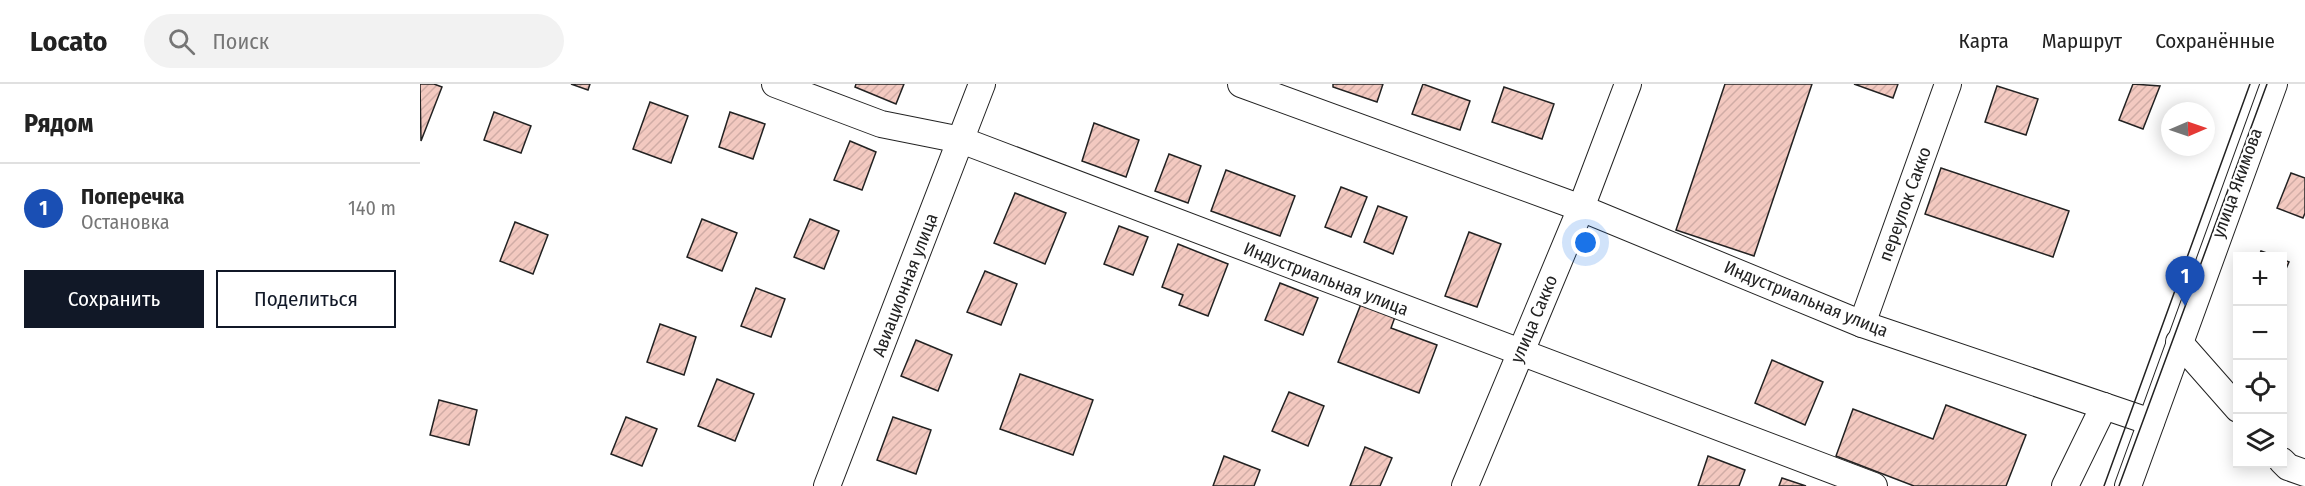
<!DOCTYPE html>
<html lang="ru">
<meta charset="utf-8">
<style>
body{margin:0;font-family:"Fira Sans Condensed",sans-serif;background:#f2f2f2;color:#222}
.controls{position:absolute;right:18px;bottom:18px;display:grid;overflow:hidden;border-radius:0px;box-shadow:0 3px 15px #0003}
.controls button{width:54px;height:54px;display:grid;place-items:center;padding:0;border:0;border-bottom:2px solid #e0e0e0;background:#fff;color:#222;font:30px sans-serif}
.compass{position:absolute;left:1741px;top:18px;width:54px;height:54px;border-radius:50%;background:#fff;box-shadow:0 3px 15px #0003;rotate:88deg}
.you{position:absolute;left:1166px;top:159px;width:21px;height:21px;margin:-15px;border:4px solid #fff;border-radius:50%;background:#1a73e8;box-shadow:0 0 0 9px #1a73e833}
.badge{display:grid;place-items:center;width:39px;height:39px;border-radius:50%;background:#111827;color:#fff;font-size:20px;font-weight:700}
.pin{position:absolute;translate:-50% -50px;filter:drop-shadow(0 2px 3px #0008)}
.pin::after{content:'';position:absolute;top:32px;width:21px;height:18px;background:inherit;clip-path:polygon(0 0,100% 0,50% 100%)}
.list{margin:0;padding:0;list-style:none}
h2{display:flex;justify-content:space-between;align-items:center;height:78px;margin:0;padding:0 24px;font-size:26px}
h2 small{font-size:20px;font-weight:400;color:#767676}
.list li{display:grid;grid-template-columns:39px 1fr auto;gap:18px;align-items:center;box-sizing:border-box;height:90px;padding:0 24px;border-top:2px solid #e0e0e0}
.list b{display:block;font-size:22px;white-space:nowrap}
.list p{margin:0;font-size:20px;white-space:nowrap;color:#767676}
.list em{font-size:20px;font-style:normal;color:#767676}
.actions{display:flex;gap:12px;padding:18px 24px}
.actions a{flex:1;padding:14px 0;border:2px solid #111827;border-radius:0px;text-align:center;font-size:21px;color:#111827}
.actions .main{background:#111827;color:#fff}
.icon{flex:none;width:33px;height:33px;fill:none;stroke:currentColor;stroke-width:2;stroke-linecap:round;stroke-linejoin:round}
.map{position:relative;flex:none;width:1885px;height:402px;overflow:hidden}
header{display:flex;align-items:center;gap:36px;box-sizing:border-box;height:84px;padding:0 30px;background:#fff;border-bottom:2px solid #e0e0e0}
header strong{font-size:28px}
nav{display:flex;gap:33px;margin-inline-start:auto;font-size:21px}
.search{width:420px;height:54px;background:#f2f2f2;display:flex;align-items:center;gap:15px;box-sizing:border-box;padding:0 21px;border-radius:33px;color:#767676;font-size:22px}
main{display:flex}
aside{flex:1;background:#fff}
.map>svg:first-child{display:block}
.building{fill:url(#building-hatch);stroke:#222;stroke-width:1.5}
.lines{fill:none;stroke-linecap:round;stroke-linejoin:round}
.minor-casing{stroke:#222;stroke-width:28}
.minor{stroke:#fff;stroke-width:26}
.tram{stroke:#222;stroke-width:1.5}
.labels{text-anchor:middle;stroke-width:4.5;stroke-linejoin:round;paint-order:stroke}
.street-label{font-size:18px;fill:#222;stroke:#fff}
</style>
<header>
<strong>Locato</strong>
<div class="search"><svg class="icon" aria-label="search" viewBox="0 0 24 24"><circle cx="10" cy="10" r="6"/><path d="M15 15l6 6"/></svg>Поиск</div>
<nav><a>Карта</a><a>Маршрут</a><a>Сохранённые</a></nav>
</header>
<main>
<aside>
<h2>Рядом<small></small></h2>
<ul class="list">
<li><span class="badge" style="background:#1a4fb4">1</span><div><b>Поперечка</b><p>Остановка</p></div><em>140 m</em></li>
</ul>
<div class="actions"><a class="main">Сохранить</a><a>Поделиться</a></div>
</aside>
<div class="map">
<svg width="1885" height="402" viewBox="0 0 1885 402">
<defs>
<pattern id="building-hatch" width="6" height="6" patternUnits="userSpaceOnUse" patternTransform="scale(1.5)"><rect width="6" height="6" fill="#f3c9c0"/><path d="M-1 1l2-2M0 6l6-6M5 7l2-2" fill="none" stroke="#d0aca5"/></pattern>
</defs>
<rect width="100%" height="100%" fill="#fff"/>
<!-- building -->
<g class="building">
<path d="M0 0H14L22 3 1 57Z"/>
<path d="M151 0H170L168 6Z"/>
<path d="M436 0H484L476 20 435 3Z"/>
<path d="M913 0H963L957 18 913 3Z"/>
<path d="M1003 0 1050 17 1040 46 992 30Z"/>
<path d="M1305 0H1392L1334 172 1256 146Z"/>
<path d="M1434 0H1478L1473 14Z"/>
<path d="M1713 0 1740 2 1723 45 1699 36Z"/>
<path d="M1577 2 1618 15 1606 51 1565 38Z"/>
<path d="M1084 3 1134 20 1122 55 1072 38Z"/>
<path d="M230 18 268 32 251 79 213 65Z"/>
<path d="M74 28 111 42 101 69 64 56Z"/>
<path d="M310 28 345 40 333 75 299 63Z"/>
<path d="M674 39 719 56 706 93 662 77Z"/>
<path d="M430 57 456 68 442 106 414 96Z"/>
<path d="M749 70 781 82 768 119 735 107Z"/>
<path d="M1521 84 1649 127 1633 173 1505 130Z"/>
<path d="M806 86 875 112 860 152 791 127Z"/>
<path d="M1871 89 1885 94V129L1883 134 1857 124Z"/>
<path d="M921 103 947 113 931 153 905 143Z"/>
<path d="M595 109 646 129 625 180 574 159Z"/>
<path d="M958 122 987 133 973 170 944 158Z"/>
<path d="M282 135 317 149 302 187 267 173Z"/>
<path d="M390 135 419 147 404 185 374 173Z"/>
<path d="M95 138 128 151 113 190 80 177Z"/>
<path d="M699 142 728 153 713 191 684 180Z"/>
<path d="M1049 148 1081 160 1057 223 1025 212Z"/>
<path d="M758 160 808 180 788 232 759 221 763 211 742 203Z"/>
<path d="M1841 167 1855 172H1839Z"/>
<path d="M1862 175 1869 178 1862 194Z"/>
<path d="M565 187 597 200 581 241 547 228Z"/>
<path d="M860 199 898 214 883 251 845 236Z"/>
<path d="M336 204 365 215 351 253 321 242Z"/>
<path d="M941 220 975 233 971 244 1017 261 999 309 918 278Z"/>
<path d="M240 240 276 253 264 291 227 278Z"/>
<path d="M496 256 532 271 518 307 481 292Z"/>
<path d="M1352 276 1403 298 1385 341 1335 319Z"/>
<path d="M600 290 673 316 653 371 580 345Z"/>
<path d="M297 295 334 310 315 357 278 342Z"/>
<path d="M869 308 904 322 888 362 852 347Z"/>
<path d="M19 316 57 326 49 361 10 351Z"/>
<path d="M1526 321 1606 351 1586 402H1494L1416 372 1433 325 1513 355Z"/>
<path d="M206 333 237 345 222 382 191 370Z"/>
<path d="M473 333 511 346 496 390 457 376Z"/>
<path d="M945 363 972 374 960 402H930Z"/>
<path d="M804 372 840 386 834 402H793Z"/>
<path d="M1288 372 1325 386 1319 402H1278Z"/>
<path d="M1362 394 1386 402H1359Z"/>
</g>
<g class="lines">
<defs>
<g id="minor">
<path d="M355 0 461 40 541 56 1454 402"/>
<path d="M821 0 1161 124 1442 240 1731 338"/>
<path d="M1442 240 1528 0"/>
<path d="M1759 258 1818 325"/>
<path d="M1862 377 1868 383 1885 389"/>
<path d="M407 402 562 0"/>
<path d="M1045 402 1161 124 1208 0"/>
<path d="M1645 402 1684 322"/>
<path d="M1708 402 1854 0"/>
</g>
</defs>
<!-- minor casing -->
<use href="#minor" class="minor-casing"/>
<!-- minor -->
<use href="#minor" class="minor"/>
<!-- tram -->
<g class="tram">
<path d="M1684 402 1830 0"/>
<path d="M1699 402 1847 0"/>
</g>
</g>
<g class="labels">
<!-- street labels -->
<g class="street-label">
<text transform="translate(1817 99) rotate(-70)" y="6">улица Якимова</text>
<text transform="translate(1485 120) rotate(-70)" y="6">переулок Сакко</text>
<text transform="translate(906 195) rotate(21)" y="6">Индустриальная улица</text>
<text transform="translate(485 201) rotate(-69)" y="6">Авиационная улица</text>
<text transform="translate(1386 215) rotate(22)" y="6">Индустриальная улица</text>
<text transform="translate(1114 235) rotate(-67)" y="6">улица Сакко</text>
</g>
</g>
</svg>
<div class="controls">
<button>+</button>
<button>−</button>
<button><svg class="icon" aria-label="locate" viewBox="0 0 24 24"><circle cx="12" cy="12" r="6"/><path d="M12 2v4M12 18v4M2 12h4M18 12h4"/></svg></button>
<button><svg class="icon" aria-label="layers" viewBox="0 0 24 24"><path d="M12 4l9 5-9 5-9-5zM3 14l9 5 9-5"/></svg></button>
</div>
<svg class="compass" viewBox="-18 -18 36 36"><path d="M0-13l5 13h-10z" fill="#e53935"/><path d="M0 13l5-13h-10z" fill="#767676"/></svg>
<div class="you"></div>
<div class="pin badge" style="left:1765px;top:222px;background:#1a4fb4">1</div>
</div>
</main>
